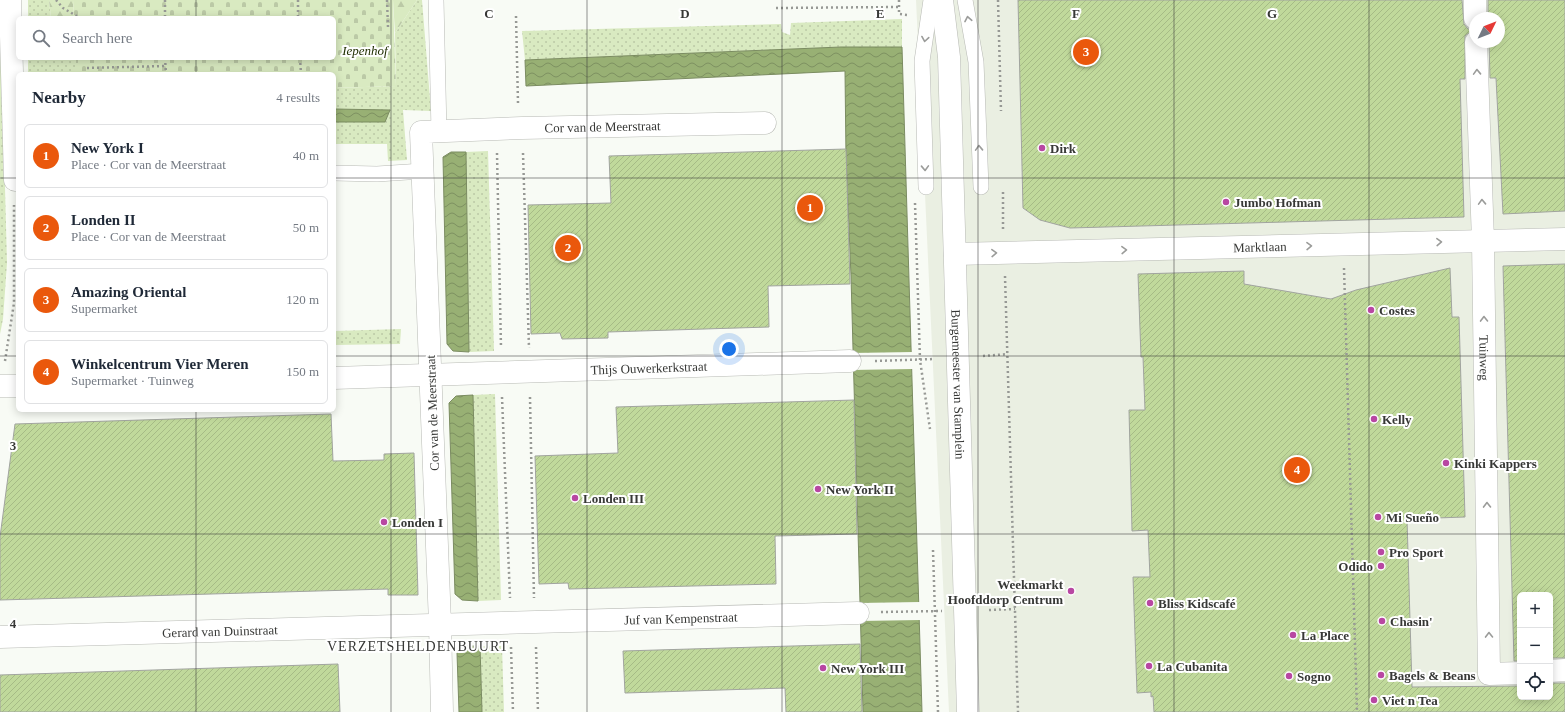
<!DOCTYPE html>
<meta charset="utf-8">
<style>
body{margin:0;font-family:Georgia,serif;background:#f2f2f3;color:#1f2937}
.controls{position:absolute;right:12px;bottom:12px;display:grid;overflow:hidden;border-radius:6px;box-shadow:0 2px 10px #0003}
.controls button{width:36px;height:36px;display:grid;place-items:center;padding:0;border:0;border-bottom:1px solid #e0e1e3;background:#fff;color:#1f2937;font:20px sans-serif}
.compass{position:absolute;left:1469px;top:12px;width:36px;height:36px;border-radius:50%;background:#fff;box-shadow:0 2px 10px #0003;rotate:47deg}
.you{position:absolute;left:729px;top:349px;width:14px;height:14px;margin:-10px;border:3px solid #fff;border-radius:50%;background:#1a73e8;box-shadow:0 0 0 6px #1a73e833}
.badge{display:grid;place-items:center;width:26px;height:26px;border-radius:50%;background:#ea580c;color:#fff;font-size:13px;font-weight:700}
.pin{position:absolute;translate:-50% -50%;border:2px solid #fff;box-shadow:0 1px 4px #0006}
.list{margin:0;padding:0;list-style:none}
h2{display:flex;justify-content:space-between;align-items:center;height:52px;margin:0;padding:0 16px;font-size:17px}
h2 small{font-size:13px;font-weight:400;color:#747a83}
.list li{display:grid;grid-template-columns:26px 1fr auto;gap:12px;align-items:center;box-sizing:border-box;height:64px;margin:0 8px 8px;padding:0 8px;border:1px solid #e0e1e3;border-radius:6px}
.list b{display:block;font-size:15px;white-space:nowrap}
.list p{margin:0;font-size:13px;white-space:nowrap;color:#747a83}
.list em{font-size:13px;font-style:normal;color:#747a83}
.icon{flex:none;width:22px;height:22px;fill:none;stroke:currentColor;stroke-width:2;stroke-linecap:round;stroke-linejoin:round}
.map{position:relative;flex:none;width:1565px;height:712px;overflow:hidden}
.search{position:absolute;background:#fff;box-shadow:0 2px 10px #0003;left:16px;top:16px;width:320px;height:44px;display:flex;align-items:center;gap:10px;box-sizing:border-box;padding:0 14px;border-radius:6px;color:#747a83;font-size:15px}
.panel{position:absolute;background:#fff;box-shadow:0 2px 10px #0003;left:16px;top:72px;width:320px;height:340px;border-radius:6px}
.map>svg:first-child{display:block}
.built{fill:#eaefe2;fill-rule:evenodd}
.green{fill:url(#green-dots)}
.forest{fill:url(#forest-firs)}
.cemetery{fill:url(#cemetery-stones)}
.water{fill:url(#water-waves);stroke:#7b8c61}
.pier{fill:#f8fbf5}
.building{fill:url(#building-hatch);stroke:#a1a49f}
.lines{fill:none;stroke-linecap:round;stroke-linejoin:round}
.service-casing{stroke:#b8bab5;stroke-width:16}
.pedestrian-casing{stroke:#b8bab5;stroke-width:23}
.minor-casing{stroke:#b8bab5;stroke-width:23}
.tertiary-casing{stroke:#b8bab5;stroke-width:23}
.path{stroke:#979995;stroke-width:2.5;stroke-dasharray:2 3;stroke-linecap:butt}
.service{stroke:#fff;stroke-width:15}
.pedestrian{stroke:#fff;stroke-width:22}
.minor{stroke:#fff;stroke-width:22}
.tertiary{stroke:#fff;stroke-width:22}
.oneway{stroke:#9b9c9a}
.grid{fill:none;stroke:#373836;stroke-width:1;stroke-opacity:0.55}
.poi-dot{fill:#b847a2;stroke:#fff;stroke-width:1.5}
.labels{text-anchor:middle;stroke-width:4;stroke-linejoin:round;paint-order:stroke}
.park-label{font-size:13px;font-style:italic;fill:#223003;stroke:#fff}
.street-label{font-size:13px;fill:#373836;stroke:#fff}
.poi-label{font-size:13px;font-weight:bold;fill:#373836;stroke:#fff;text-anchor:start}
.neighbourhood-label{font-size:14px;letter-spacing:1px;fill:#373836;stroke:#fff}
.grid-label{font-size:13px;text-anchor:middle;font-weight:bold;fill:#373836;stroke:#fff;stroke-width:4;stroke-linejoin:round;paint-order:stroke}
</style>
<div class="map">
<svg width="1565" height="712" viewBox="0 0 1565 712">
<defs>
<pattern id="green-dots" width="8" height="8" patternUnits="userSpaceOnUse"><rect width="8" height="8" fill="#d9eac1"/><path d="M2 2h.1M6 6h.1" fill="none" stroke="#bbc9a6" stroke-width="1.8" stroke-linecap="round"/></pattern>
<pattern id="forest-firs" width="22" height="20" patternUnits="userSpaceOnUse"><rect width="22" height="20" fill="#d9eac1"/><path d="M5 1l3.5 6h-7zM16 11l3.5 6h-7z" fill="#bbc9a6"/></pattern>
<pattern id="cemetery-stones" width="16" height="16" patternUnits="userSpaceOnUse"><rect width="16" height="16" fill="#d9eac1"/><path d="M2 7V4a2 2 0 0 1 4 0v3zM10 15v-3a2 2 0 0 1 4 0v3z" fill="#bbc9a6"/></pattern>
<pattern id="water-waves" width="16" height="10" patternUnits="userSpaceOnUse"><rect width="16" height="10" fill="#98b074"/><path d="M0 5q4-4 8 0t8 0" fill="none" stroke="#7d9060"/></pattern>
<pattern id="building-hatch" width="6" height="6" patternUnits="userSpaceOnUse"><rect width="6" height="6" fill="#c0d99b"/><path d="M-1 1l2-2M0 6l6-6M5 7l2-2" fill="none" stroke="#a6bb86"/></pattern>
</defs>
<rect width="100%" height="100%" fill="#f8fbf5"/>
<!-- built -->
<path class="built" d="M916 0H1565V712H949ZM1475 18H1499V42H1475ZM1520 595H1550V697H1520Z"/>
<!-- green -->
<g class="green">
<path d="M0 0 7 263 3 319 0 334Z"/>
<path d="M28 0H49L51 18H28Z"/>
<path d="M417 0H422L431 111 403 110 407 160 388 161 387 144H334V88L396 86 395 33Z"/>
<path d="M902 19V47H841L525 60 522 31 781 24 782 32 790 35 791 23Z"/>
<rect x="28" y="58" width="48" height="16"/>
<path d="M488 151 494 351 469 352 466 152Z"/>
<path d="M401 329 400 344 334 345V331Z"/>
<path d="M495 394 501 600 478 601 473 395Z"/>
<path d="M480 646H502L504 712H482Z"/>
</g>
<!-- forest -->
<g class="forest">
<path d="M49 0H73L74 18H51Z"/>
<path d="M393 0H417L395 33Z"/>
</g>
<!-- cemetery -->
<path class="cemetery" d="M73 0H393L396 86 334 88V74H76V58H334V18H74Z"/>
<!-- water -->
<g class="water">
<path d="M841 47H902L922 712H863L851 276 846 157 845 71 526 86 525 60Z"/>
<path d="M334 109 390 110 385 122H334Z"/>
<path d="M451 152H466L469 352 453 351 447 344 443 157Z"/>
<path d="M473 395 478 601 462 600 455 594 449 403 456 396Z"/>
<path d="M464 646H480L482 712H459L457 653Z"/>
</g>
<!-- pier -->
<g class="pier">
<path d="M913 352V369L851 370V353Z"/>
<path d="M920 602 921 620 859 621 858 603Z"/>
</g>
<!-- building -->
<g class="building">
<path d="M1018 0H1462L1464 24 1468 29 1473 30 1465 36V79H1460L1464 217 1070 228 1040 220 1023 208Z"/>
<path d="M1488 0H1565V211L1503 214 1496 78H1490L1489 42H1499V18H1488Z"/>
<path d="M846 149 850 284 768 286 769 327 608 332V338L562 339 560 333 531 334 528 205 611 203 609 156Z"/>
<path d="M1565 264V658H1550V595H1520V661H1514L1503 266Z"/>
<path d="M1450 268 1452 317H1459L1465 517 1407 519 1412 687 1520 686V697H1550V683H1565V712H1154L1153 696 1151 697V692L1137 693 1133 577H1150L1148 530 1132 531 1129 410H1145L1143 357H1141L1138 274 1244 271V284L1331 299 1356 290Z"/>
<path d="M854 400 857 534 775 536 776 584 569 589 568 583 539 584 535 456 618 453 616 407Z"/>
<path d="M331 414 333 461 384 460V454L414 453 418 595H388V589L0 600V537L15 424Z"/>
<path d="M860 644 862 712H786L785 688 625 693 623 651Z"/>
<path d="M338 664 340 712H0V675Z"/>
</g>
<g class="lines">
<defs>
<g id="service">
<path d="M436 0 439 132"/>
<path d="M965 0 976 62 981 187"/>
<path d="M334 173 377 174 423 171"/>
<path d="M926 187 922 61 931 0"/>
</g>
<g id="pedestrian">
<path id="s1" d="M955 254 1565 239"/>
</g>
<g id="minor">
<path d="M10 0 15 180"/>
<path d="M1475 0V18"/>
<path id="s2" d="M1476 42 1483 241 1489 674 1520 673"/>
<path id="s3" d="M334 378 850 361"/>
<path d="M1 386H18"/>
<path id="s4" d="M0 637 858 613"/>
<path d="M1550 671 1565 670"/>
<path id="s5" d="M442 712 440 624 421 132 522 128 765 123"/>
</g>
<g id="tertiary">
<path id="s6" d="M942 0 949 57 968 712"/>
</g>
</defs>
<!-- service casing -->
<use href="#service" class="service-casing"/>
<!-- pedestrian casing -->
<use href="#pedestrian" class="pedestrian-casing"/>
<!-- minor casing -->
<use href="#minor" class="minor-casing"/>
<!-- tertiary casing -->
<use href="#tertiary" class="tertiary-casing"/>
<!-- path -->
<g class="path">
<path d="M56 0 63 8 80 18"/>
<path d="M165 0V18"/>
<path d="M298 0V18"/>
<path d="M387 0 388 27"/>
<path d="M899 0V14L908 15"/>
<path d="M998 0 1001 111"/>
<path d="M776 8 899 7"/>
<path d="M516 16 518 103"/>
<path d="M165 58 166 74"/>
<path d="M300 58 301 74"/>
<path d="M87 68 165 66"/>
<path d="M497 153 501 348"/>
<path d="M523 153 529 348"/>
<path d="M1003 192V229"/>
<path d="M915 203 920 360 930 429"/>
<path d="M1344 268 1357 712"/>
<path d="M1005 276 1018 712"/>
<path d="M983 356 1008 354"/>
<path d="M5 361 14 303V205"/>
<path d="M875 361 934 359"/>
<path d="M502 397 510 598"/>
<path d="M530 397 534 598"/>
<path d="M933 550 938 712"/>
<path d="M989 610 1015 609"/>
<path d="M881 612 942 611"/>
<path d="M511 647 513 712"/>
<path d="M536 647 538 712"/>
</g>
<!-- service -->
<use href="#service" class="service"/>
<!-- pedestrian -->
<use href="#pedestrian" class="pedestrian"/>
<!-- minor -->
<use href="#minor" class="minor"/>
<!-- tertiary -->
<use href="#tertiary" class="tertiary"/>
</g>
<!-- one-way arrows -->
<defs><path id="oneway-chevron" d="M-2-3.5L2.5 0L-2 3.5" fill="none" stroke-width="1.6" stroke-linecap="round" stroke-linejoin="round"/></defs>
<g class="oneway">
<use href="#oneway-chevron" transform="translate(968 19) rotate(-101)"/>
<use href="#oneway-chevron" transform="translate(925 39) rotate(99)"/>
<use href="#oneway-chevron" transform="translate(1477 72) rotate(-92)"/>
<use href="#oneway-chevron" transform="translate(979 148) rotate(-92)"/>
<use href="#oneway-chevron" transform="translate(925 168) rotate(88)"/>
<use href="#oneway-chevron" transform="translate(1482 202) rotate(-92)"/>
<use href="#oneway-chevron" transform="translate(1439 242) rotate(-2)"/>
<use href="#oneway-chevron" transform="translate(1309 246) rotate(-1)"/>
<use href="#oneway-chevron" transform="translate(1124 250) rotate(-2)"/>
<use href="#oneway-chevron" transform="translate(994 253) rotate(-2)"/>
<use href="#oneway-chevron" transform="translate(1484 319) rotate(-91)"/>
<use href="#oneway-chevron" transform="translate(1487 505) rotate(-91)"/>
<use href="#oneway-chevron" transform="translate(1489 635) rotate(-91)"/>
</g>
<!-- grid -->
<path class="grid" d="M196 0V18M391 0V712M587 0V712M782 0V712M978 0V712M1174 0V712M1369 0V712M196 58V74M0 178H18M334 178H1565M0 356H18M334 356H1565M196 410V712M0 534H1565"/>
<!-- markers -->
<g class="poi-dot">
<circle cx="1042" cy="148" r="4"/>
<circle cx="1226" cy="202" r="4"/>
<circle cx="1371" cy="310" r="4"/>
<circle cx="1374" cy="419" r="4"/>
<circle cx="1446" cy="463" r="4"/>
<circle cx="818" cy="489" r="4"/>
<circle cx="575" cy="498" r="4"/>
<circle cx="1378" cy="517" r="4"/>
<circle cx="384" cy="522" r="4"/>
<circle cx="1381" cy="552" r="4"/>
<circle cx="1381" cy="566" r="4"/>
<circle cx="1071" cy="591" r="4"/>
<circle cx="1150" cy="603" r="4"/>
<circle cx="1382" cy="621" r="4"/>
<circle cx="1293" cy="635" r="4"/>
<circle cx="1149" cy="666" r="4"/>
<circle cx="823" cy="668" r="4"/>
<circle cx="1381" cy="675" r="4"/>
<circle cx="1289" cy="676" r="4"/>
<circle cx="1374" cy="700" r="4"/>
</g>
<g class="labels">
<!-- park labels -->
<g class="park-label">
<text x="365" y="55">Iepenhof</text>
</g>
<!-- street labels -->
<g class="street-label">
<text dy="5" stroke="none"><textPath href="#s5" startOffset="762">Cor van de Meerstraat</textPath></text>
<text dy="5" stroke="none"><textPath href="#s1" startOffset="305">Marktlaan</textPath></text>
<text dy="5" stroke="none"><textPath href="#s2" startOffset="316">Tuinweg</textPath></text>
<text dy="5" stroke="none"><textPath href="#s3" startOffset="315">Thijs Ouwerkerkstraat</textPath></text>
<text dy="5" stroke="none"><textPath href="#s6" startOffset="385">Burgemeester van Stamplein</textPath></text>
<text transform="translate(432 413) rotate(-92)" y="5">Cor van de Meerstraat</text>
<text dy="5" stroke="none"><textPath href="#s4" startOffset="681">Juf van Kempenstraat</textPath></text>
<text dy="5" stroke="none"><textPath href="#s4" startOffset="220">Gerard van Duinstraat</textPath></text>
</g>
<!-- poi labels -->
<g class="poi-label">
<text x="1050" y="153">Dirk</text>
<text x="1234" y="207">Jumbo Hofman</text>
<text x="1379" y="315">Costes</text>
<text x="1382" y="424">Kelly</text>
<text x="1454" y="468">Kinki Kappers</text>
<text x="826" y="494">New York II</text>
<text x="583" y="503">Londen III</text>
<text x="1386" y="522">Mi Sueño</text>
<text x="392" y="527">Londen I</text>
<text x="1389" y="557">Pro Sport</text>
<text x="1373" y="571" text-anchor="end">Odido</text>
<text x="1063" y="589" text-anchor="end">Weekmarkt<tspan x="1063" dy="15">Hoofddorp Centrum</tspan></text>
<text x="1158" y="608">Bliss Kidscafé</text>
<text x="1390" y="626">Chasin'</text>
<text x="1301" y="640">La Place</text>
<text x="1157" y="671">La Cubanita</text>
<text x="831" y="673">New York III</text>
<text x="1389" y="680">Bagels &amp; Beans</text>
<text x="1297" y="681">Sogno</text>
<text x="1382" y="705">Viet n Tea</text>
</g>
<!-- neighbourhood labels -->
<g class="neighbourhood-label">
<text x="418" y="651">VERZETSHELDENBUURT</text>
</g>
</g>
<g class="grid-label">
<text x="489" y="18">C</text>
<text x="685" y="18">D</text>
<text x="880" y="18">E</text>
<text x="1076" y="18">F</text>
<text x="1272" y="18">G</text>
<text x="13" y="450">3</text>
<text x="13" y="628">4</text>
</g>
</svg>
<div class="controls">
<button>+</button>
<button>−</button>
<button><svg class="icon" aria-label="locate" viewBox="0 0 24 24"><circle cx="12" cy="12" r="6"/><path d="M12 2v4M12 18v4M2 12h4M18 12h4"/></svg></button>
</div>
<svg class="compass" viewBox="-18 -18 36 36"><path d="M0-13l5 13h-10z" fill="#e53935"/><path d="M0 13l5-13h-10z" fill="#747a83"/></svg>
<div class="you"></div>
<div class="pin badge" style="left:810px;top:208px">1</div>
<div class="pin badge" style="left:568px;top:248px">2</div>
<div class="pin badge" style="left:1086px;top:52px">3</div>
<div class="pin badge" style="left:1297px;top:470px">4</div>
<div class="search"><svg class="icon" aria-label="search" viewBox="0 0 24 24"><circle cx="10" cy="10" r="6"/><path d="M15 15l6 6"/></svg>Search here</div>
<section class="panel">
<h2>Nearby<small>4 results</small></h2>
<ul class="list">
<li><span class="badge">1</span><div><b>New York I</b><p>Place · Cor van de Meerstraat</p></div><em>40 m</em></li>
<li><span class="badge">2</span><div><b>Londen II</b><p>Place · Cor van de Meerstraat</p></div><em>50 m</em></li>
<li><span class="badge">3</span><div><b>Amazing Oriental</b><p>Supermarket</p></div><em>120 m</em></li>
<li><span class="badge">4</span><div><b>Winkelcentrum Vier Meren</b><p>Supermarket · Tuinweg</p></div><em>150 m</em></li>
</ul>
</section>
</div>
